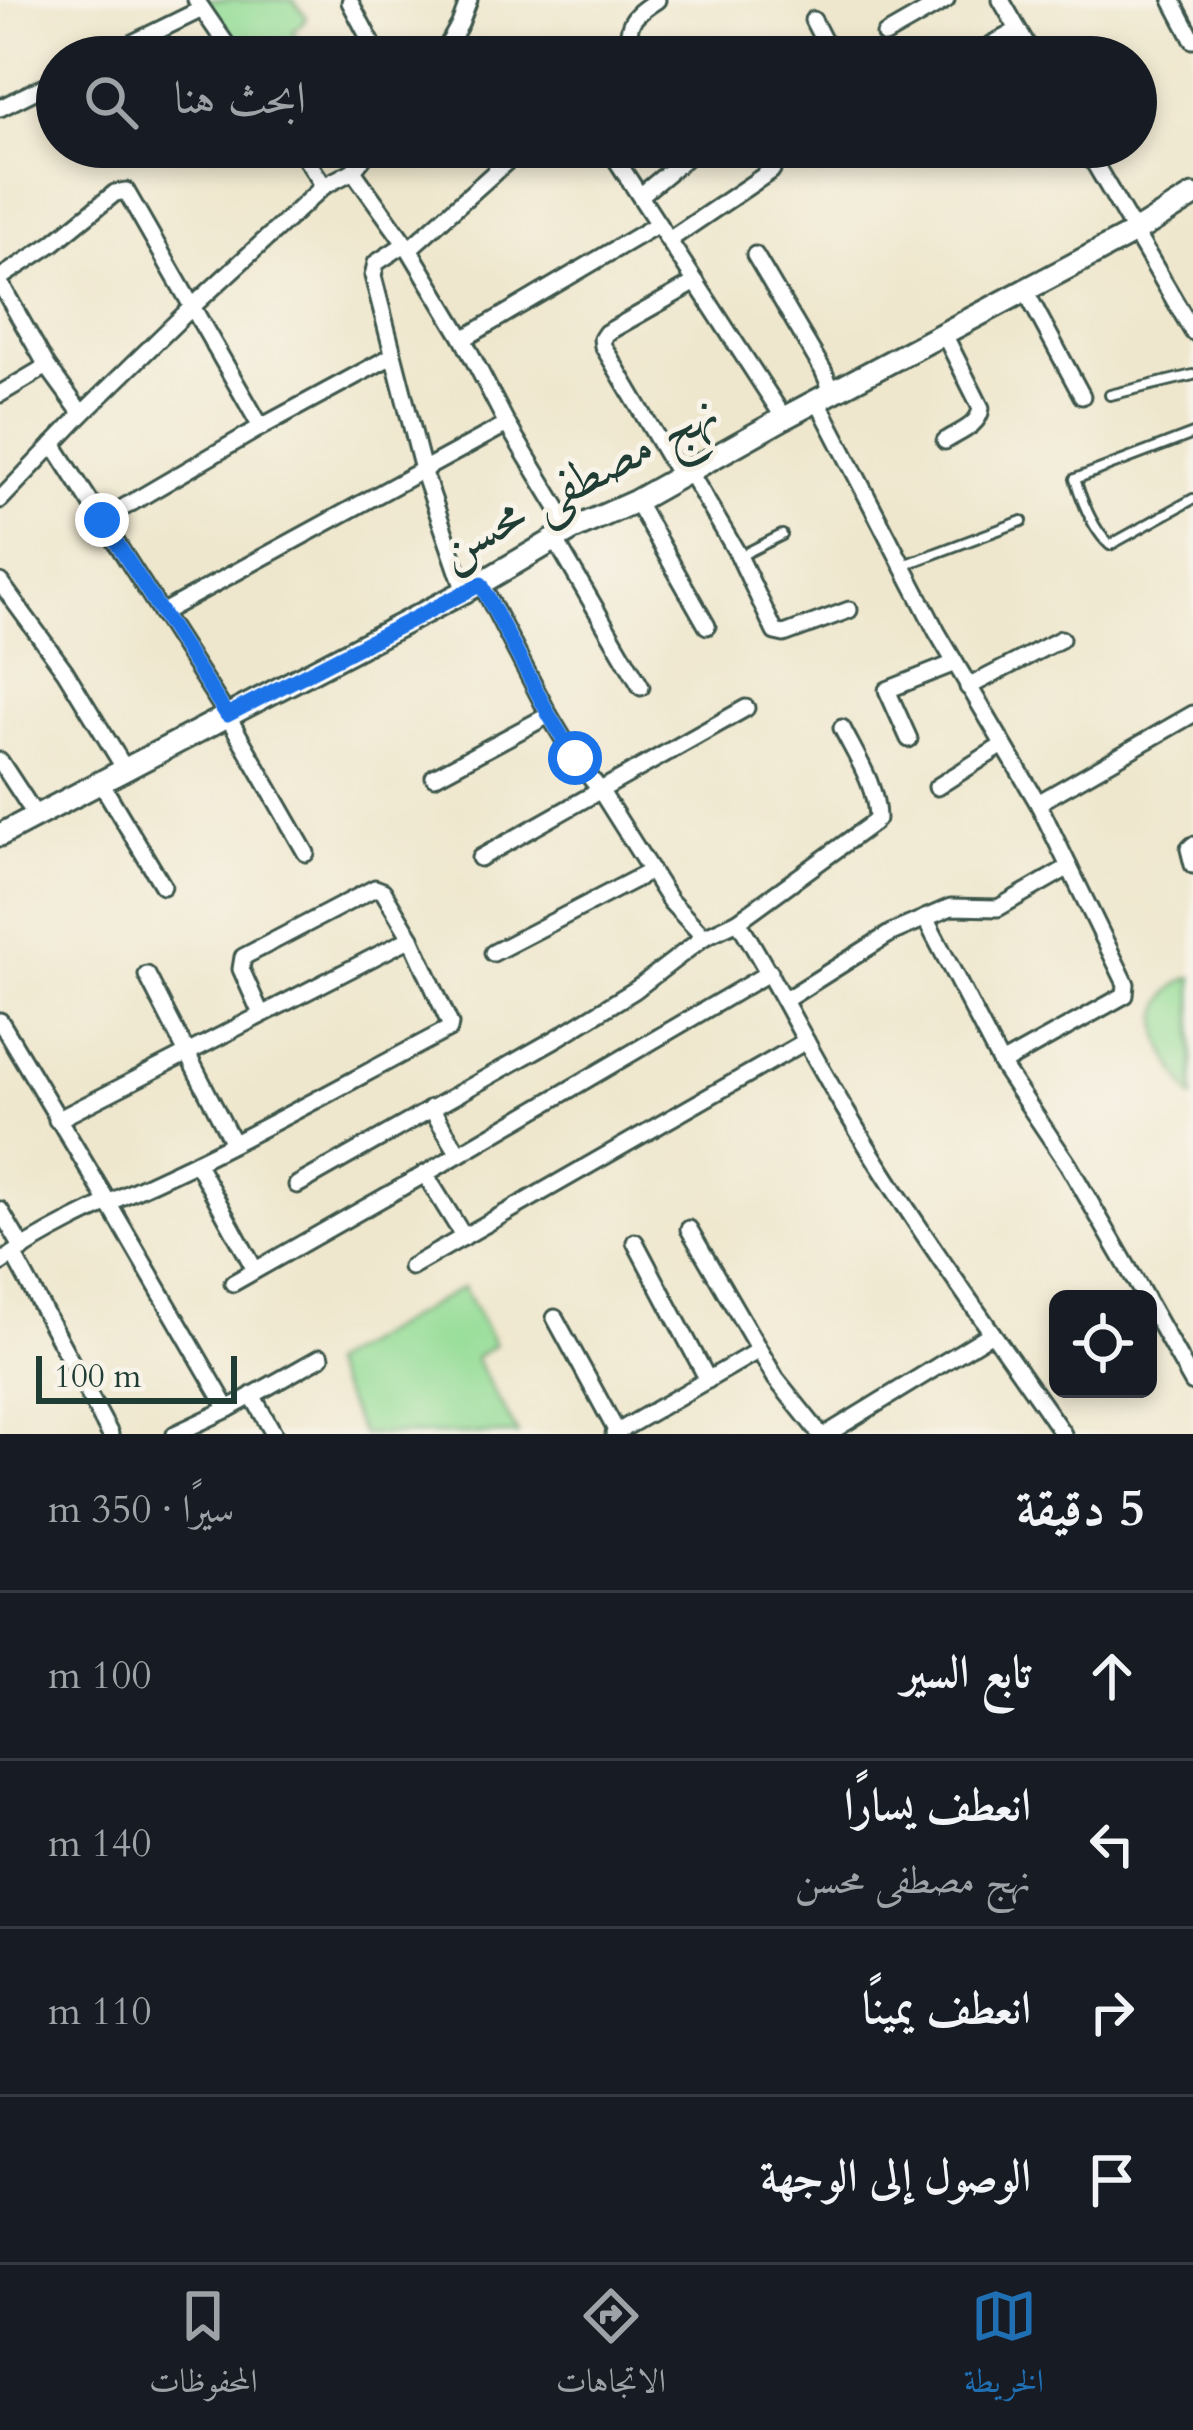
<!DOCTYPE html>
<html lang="ar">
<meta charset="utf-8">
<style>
body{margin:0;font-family:Cardo,Amiri,serif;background:#20242c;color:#f1f3f6;direction:rtl}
.controls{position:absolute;right:36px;bottom:36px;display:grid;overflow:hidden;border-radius:18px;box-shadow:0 6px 18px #0003}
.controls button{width:108px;height:108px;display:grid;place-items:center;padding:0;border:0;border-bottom:3px solid #363941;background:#171b24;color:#f1f3f6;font:60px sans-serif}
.scale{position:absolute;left:36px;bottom:30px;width:201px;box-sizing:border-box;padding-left:12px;border:6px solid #1f3d34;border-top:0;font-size:33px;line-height:42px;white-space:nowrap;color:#1f3d34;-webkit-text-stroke:9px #f7f3e8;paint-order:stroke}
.stop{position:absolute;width:36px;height:36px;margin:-27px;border:9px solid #1a73e8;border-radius:50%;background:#fff}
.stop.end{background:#1a73e8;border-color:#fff;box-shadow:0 3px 12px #0008}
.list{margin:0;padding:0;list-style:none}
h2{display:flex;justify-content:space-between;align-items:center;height:156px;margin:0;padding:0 48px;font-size:51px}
h2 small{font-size:39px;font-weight:400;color:#9ea1a6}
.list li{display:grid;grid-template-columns:78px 1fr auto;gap:36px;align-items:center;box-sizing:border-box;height:168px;padding:0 48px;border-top:3px solid #363941}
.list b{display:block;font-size:45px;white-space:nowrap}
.list p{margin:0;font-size:39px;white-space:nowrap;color:#9ea1a6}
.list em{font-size:39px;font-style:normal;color:#9ea1a6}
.icon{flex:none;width:66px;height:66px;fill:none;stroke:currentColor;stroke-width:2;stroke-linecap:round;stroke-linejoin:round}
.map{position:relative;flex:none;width:1193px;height:1434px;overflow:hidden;direction:ltr}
.search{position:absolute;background:#171b24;box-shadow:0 6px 18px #0003;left:36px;right:36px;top:36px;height:132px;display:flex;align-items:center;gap:30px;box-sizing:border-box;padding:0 42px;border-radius:66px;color:#9ea1a6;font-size:45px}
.sheet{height:828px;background:#171b24}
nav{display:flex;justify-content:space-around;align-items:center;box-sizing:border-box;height:168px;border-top:3px solid #363941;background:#171b24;font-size:33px;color:#9ea1a6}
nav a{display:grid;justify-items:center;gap:6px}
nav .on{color:#1f6fb2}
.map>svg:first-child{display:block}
.green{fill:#95dd97;stroke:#5a8d66;stroke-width:3}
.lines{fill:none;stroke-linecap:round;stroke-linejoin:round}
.service-casing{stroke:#3e564b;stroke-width:14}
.minor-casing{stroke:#3e564b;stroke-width:21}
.secondary-casing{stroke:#3e564b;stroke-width:27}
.service{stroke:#fff;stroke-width:8}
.minor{stroke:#fff;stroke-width:15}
.secondary{stroke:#fff;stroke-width:21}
.route{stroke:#1a73e8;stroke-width:15}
.labels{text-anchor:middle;stroke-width:10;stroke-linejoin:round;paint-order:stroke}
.street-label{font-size:51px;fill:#1f3d34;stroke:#f7f3e8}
</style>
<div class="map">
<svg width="1193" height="1434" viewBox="0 0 1193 1434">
<rect width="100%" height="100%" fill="#f7f3e8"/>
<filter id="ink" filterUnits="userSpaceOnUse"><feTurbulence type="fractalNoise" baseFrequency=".00833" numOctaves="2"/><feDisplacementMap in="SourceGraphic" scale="24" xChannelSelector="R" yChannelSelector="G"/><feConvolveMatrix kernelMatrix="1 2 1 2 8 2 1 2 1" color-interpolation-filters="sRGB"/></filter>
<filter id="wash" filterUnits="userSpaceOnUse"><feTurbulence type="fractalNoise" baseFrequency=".004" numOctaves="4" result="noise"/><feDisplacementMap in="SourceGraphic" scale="48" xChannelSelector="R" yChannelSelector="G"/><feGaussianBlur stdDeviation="2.7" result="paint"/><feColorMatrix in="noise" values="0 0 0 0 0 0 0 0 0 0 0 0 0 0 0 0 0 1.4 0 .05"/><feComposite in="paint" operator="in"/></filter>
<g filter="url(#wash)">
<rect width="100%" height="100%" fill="#efe7cd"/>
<!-- green -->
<g class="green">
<path d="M203 0H293L307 18 293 32 311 57H243Z"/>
<path d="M1193 977V1100C1177 1071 1146 1035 1164 1001 1170 989 1180 981 1193 977Z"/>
<path d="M463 1287 495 1345 475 1358 518 1434H362L328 1364Z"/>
</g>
</g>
<g filter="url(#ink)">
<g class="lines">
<defs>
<g id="service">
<path d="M1110 395 1193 375"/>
<path d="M1193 434 1075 479C1082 501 1093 530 1110 545L1193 499"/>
<path d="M740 556 782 535"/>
<path d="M904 565 1022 521"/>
</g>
<g id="minor">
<path d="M196 0 235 57"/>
<path d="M1001 0 1034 57"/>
<path d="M1172 0 1193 40"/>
<path d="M350 2 379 57"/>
<path d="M813 20 832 57"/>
<path d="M885 35 946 0"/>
<path d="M104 57 202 9"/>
<path d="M441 57 460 24 469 0"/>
<path d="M629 57C627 23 629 18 657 0"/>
<path d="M969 57 1018 30"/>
<path d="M0 108 57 80"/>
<path d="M298 147 324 186"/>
<path d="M489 147 501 164"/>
<path d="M608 147 784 418"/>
<path d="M1085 147 1193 332"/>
<path d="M353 171 409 249 463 339 507 424 571 530"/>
<path d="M640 196 699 147"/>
<path d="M669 240 771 171C778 161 774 156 768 147"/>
<path d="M405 244 376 263 373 276 423 470 465 592"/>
<path d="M409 249 523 147"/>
<path d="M755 255 823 370 833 393"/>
<path d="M0 278 52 244 115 193 126 191 261 427"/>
<path d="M0 283 47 366 82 414"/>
<path d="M1025 290 1082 396"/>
<path d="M944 334 981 408C979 426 959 432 945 441"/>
<path d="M463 339 658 224"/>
<path d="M0 394 47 366"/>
<path d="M818 402 937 632 1038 803 1126 984 1125 995 1001 1064"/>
<path d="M53 444 227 715 306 853"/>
<path d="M689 471 739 556 775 632 784 634 849 610"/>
<path d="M680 477 603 346 602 339 606 333 696 282"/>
<path d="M0 500 82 414 193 306 324 186 353 171 372 147"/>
<path d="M636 501 707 626"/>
<path d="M102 520 261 427 392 356"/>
<path d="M556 541 641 687"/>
<path d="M0 582 65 671 125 769"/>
<path d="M481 583 549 715 575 758 600 790 670 901 704 937"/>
<path d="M161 613 507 424"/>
<path d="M968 687 1061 639"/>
<path d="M909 739 887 690 955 663"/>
<path d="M0 761 36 816"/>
<path d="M434 777 549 715"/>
<path d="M101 783 163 886"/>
<path d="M937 787 1003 745"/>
<path d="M1038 803 1193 714"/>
<path d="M1193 845 1189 849 1193 865"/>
<path d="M480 858 746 708"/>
<path d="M925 918 1001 1064 1068 1164 1146 1299"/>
<path d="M738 921C777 984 809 1050 847 1113 912 1224 990 1328 1063 1434"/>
<path d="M493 953 651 871"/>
<path d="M147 975 233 1143"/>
<path d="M785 1000 891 933 951 907 998 908 1069 867"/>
<path d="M0 1021 108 1202 228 1409"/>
<path d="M431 1108 459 1154"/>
<path d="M57 1120 411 938"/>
<path d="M196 1162 254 1268"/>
<path d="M425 1174 464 1237"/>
<path d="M297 1185 557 1038 635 990 704 937 738 921 873 823 877 819C877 787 856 756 842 728"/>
<path d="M0 1210 23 1249"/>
<path d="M689 1229 776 1379 820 1434"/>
<path d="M635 1242 708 1380"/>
<path d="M13 1254 110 1434"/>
<path d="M0 1263C61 1221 130 1194 196 1162 282 1120 365 1073 449 1029L450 1024 411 938 383 891 375 888 243 957 241 969 261 1014"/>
<path d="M411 1267 806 1041"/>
<path d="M233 1283 425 1174 770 972"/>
<path d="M1148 1303 1193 1383"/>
<path d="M555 1318 617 1432"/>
<path d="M252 1395 274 1434"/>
<path d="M175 1434 228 1409 321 1357"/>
<path d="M614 1434 759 1350"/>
<path d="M827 1434 992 1333"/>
</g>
<path id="secondary" d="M0 835 481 583 571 530 636 501 784 418 1135 232 1193 196"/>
</defs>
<!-- service casing -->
<use href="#service" class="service-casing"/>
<!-- minor casing -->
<use href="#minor" class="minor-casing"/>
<!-- secondary casing -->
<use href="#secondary" class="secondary-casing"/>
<!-- service -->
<use href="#service" class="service"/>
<!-- minor -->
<use href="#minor" class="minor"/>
<!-- secondary -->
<use href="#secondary" class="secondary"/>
</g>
</g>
<g class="lines" filter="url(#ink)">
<!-- route -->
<path class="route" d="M102 520 227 715 481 584 549 715 575 758"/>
</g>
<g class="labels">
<!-- street labels -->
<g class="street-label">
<text transform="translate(577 479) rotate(-28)" y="18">نهج مصطفى محسن</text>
</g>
</g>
</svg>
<div class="controls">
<button><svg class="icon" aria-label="locate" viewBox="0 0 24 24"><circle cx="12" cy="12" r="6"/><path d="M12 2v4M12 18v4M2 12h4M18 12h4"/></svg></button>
</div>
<div class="scale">100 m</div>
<div class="stop" style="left:575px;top:758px"></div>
<div class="stop end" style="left:102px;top:520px"></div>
<div class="search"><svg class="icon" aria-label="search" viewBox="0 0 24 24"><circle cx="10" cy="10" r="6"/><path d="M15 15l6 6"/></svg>ابحث هنا</div>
</div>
<section class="sheet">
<h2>5 دقيقة<small>سيرًا · 350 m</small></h2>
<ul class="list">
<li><svg class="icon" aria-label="ahead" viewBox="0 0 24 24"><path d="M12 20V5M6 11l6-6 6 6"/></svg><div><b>تابع السير</b></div><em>100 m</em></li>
<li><svg class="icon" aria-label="left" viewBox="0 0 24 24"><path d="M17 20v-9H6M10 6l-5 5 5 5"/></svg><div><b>انعطف يسارًا</b><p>نهج مصطفى محسن</p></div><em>140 m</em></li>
<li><svg class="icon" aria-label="right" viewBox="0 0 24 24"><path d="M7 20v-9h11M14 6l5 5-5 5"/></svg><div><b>انعطف يمينًا</b></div><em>110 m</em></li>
<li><svg class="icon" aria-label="arrive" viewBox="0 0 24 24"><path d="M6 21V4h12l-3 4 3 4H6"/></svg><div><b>الوصول إلى الوجهة</b></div></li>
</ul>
</section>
<nav>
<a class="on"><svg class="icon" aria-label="map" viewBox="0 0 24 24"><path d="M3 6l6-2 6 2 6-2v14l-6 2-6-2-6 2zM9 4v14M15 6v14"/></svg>الخريطة</a>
<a><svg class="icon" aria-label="directions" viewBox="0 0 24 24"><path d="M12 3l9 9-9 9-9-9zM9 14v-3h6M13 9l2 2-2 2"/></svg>الاتجاهات</a>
<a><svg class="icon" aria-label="saved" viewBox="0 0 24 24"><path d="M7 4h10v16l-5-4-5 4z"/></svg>المحفوظات</a>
</nav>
